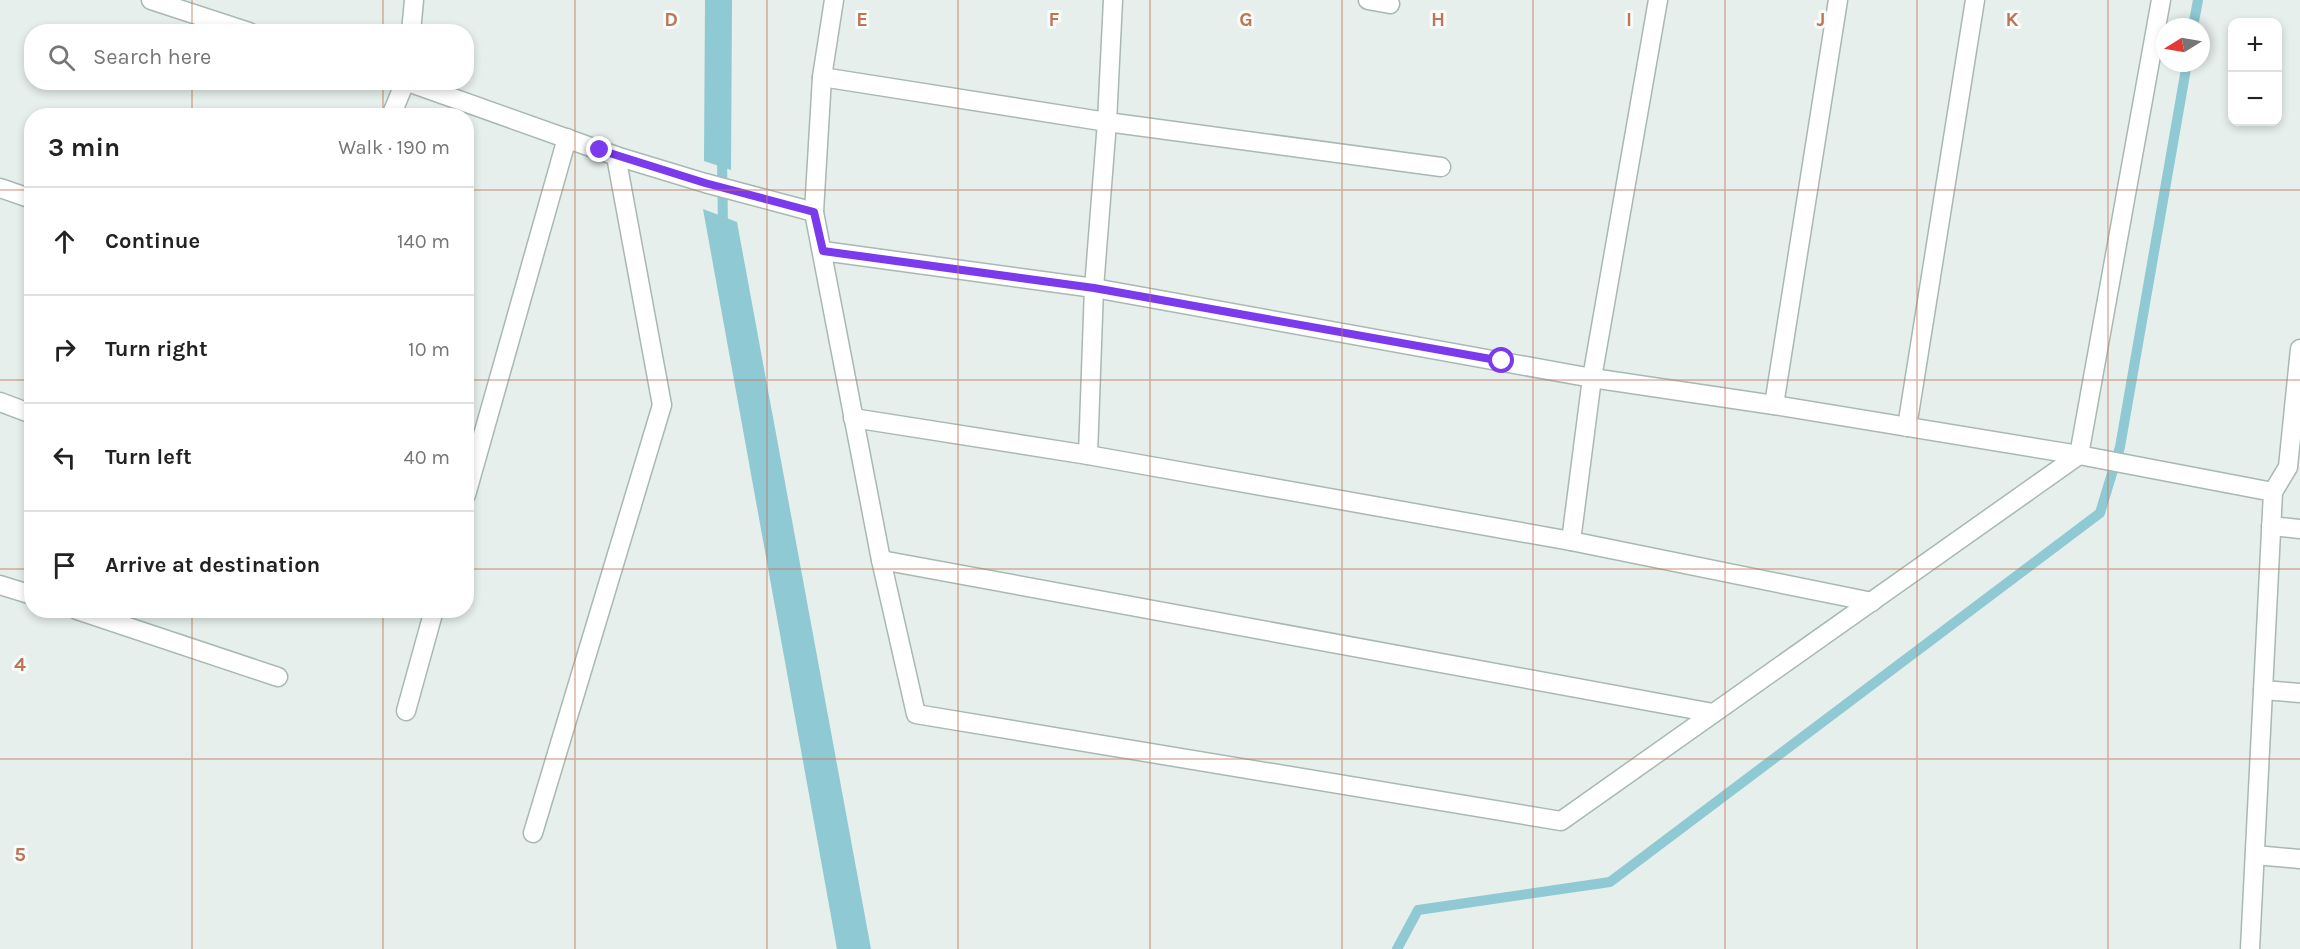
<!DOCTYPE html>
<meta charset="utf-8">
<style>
body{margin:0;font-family:Karla,sans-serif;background:#f2f2f2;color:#222}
.controls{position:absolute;right:18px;top:18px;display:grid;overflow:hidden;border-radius:12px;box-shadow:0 3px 9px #0003}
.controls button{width:54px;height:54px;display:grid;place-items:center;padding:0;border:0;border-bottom:2px solid #e0e0e0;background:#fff;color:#222;font:30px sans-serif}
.compass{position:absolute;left:2156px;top:18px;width:54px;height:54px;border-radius:50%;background:#fff;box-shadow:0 3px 9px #0003;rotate:259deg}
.stop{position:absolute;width:18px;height:18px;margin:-14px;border:4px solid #7c3aed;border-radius:50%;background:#fff}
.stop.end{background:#7c3aed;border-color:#fff;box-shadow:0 2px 6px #0008}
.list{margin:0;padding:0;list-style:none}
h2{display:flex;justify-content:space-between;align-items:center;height:78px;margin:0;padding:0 24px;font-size:26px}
h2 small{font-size:20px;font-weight:400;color:#767676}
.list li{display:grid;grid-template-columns:39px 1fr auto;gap:18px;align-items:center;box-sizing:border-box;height:108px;padding:0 24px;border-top:2px solid #e0e0e0}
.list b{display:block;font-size:22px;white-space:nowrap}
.list em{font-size:20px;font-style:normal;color:#767676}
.icon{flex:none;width:33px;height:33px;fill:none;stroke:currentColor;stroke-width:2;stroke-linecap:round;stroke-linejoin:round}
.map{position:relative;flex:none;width:2300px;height:949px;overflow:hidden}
.search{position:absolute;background:#fff;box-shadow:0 3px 9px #0003;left:24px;top:24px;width:450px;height:66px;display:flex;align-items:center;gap:15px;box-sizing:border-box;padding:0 21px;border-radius:24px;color:#767676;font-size:22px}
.panel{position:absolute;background:#fff;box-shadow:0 3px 9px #0003;left:24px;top:108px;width:450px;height:510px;border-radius:24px}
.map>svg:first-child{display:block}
.water{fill:#8ec9d4}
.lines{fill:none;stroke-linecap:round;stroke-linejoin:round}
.stream{stroke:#8ec9d4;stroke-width:10}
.street-casing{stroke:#a8b8b2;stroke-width:21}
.street{stroke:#fff;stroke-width:18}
.route{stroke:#7c3aed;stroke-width:8}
.grid{fill:none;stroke:#c07456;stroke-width:1.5;stroke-opacity:0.55}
.grid-label{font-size:20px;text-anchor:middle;font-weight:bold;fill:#c07456;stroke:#f7fbf9;stroke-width:6;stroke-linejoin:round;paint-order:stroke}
</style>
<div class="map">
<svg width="2300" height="949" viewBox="0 0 2300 949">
<rect width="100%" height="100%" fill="#e6efeb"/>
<!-- water -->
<g class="water">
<path d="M705 0H732L731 170 704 161Z"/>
<path d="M703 209 737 222 871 949H837Z"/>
</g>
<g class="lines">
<!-- stream -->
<g class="stream">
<path d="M2193 27 2198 0"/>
<path d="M722 153 723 231"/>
<path d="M1397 949 1418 910 1610 882 2100 513 2120 447 2187 63"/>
</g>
<defs>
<g id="street">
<path d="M151 0 249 32"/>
<path d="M834 0 822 77 814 212 881 560 916 714 1561 821 2079 455 2161 0"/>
<path d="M1368 0 1390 4"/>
<path d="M411 32 414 0"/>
<path d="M822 77 1107 122 1441 167"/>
<path d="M408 82 616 156 705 183 814 212"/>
<path d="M391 116 405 82"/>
<path d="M0 188 32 199"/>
<path d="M823 251 1094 288 1592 378 1774 405 2079 455 2273 492 2250 949"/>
<path d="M0 402 32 414"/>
<path d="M1774 405 1838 0"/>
<path d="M853 418 1088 455 1571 541 1872 602"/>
<path d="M1907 427 1975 0"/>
<path d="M1088 455 1094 288 1107 122 1113 0"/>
<path d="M2273 492 2288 467 2300 349"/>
<path d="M466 495 567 138"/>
<path d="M2271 526 2300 529"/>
<path d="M1571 541 1592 378 1658 0"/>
<path d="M881 560 1713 713"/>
<path d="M0 585 32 595"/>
<path d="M77 610 278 677"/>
<path d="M2263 690 2300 693"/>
<path d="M406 711 434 610"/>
<path d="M533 833 662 405 616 156"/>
<path d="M2255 855 2300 859"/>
</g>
</defs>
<!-- street casing -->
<use href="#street" class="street-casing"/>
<!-- street -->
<use href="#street" class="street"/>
</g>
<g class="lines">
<!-- route -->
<path class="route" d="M600 150 705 183 814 212 823 251 1094 288 1502 361"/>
</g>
<!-- grid -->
<path class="grid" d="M192 0V32M383 0V32M575 0V949M767 0V949M958 0V949M1150 0V949M1342 0V949M1533 0V949M1725 0V949M1917 0V949M2108 0V949M192 82V116M383 82V116M0 190H32M466 190H2300M0 380H32M466 380H2300M0 569H32M466 569H2300M192 610V949M383 610V949M0 759H2300"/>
<g class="grid-label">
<text x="671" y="26">D</text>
<text x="862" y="26">E</text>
<text x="1054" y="26">F</text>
<text x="1246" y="26">G</text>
<text x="1438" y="26">H</text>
<text x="1629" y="26">I</text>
<text x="1821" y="26">J</text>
<text x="2012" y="26">K</text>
<text x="20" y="671">4</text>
<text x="20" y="861">5</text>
</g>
</svg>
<div class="controls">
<button>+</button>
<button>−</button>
</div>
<svg class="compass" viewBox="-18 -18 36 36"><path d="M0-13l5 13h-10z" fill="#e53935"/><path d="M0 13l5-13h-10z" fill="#767676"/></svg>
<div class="stop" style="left:1502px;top:361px"></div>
<div class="stop end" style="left:600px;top:150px"></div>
<div class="search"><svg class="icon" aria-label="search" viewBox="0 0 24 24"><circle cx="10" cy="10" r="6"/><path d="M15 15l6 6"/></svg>Search here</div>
<section class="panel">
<h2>3 min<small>Walk · 190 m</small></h2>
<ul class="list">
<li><svg class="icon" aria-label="ahead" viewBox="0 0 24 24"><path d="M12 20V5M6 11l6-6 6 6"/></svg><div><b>Continue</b></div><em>140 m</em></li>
<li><svg class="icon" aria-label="right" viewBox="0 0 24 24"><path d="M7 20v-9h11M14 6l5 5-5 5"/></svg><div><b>Turn right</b></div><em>10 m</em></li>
<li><svg class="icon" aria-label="left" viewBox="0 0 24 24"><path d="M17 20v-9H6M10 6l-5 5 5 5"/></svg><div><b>Turn left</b></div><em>40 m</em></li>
<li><svg class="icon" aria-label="arrive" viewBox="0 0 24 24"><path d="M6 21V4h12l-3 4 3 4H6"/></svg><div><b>Arrive at destination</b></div></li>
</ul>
</section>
</div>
